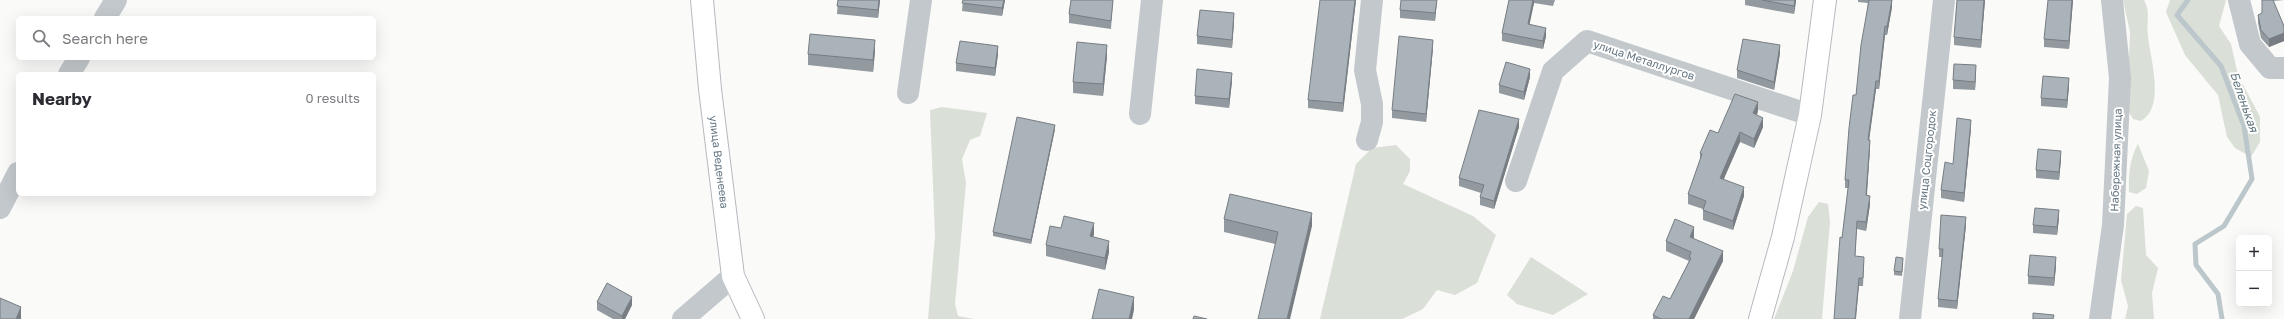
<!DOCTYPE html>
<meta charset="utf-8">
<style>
body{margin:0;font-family:"Golos Text",sans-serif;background:#f7f7f7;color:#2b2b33}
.controls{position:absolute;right:12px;bottom:12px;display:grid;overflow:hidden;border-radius:6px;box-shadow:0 4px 16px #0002}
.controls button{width:36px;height:36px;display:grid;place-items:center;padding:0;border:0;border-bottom:1px solid #e1e1e2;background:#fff;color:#2b2b33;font:20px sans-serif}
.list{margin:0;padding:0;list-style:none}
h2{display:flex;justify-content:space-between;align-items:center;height:52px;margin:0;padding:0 16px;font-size:17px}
h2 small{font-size:13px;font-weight:400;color:#7c7c81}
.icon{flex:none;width:22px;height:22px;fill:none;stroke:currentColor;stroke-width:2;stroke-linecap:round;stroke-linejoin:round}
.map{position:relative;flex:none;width:2284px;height:319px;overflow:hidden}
.search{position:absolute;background:#fff;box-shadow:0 4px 16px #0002;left:16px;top:16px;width:360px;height:44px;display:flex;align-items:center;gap:10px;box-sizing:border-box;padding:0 14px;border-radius:6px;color:#7c7c81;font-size:15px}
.panel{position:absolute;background:#fff;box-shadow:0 4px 16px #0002;left:16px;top:72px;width:360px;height:124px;border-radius:6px}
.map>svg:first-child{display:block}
.green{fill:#dadfd7}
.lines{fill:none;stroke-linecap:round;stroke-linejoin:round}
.stream{stroke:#bbc7cb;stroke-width:5}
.major-casing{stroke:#b5babe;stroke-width:24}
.minor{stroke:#c3c8cc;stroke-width:22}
.major{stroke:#fff;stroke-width:22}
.wall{fill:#929a9f}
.shaded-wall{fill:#777d82}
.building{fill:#aab3b9;stroke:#777d82}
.labels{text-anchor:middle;stroke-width:4;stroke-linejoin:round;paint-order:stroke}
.street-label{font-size:11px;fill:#657683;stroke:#fff}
.water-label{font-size:12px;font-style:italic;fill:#60757c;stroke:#fff}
</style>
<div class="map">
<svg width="2284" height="319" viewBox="0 0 2284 319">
<rect width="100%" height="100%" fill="#fafaf8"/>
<!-- green -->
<g class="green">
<path d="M2123 0H2144C2151 12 2146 23 2148 36 2150 58 2166 107 2141 121L2133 119 2127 109 2130 32Z"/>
<path d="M2170 0H2226L2219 26 2231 44 2238 75 2260 117V142L2251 157 2235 148 2227 137 2218 95 2185 55 2166 12Z"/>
<path d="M942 107 987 113 980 136 970 140 962 159 966 183 955 304 958 316 974 319H928L935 236 930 110Z"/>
<path d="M2138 144 2149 171 2146 188 2137 194 2129 192C2128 177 2130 157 2138 144Z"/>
<path d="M1396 145 1410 159V171L1403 184 1473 216 1496 235 1477 283 1455 295 1437 290 1423 309 1402 319H1320L1356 164 1372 148Z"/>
<path d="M1819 202 1828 204 1830 222 1822 319H1774L1793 271 1808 217Z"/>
<path d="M2136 206 2143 208 2146 255 2158 268 2152 293 2154 319H2125L2128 306 2121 280 2127 214Z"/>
<path d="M1531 257 1588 294 1553 315 1517 304 1507 295Z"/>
</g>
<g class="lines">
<!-- stream -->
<path class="stream" d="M2188 0 2177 15 2221 66 2244 126 2252 179 2224 226 2195 244 2196 265 2218 294 2222 319"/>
<defs>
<g id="major">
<path d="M702 0 710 89 733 276 753 319"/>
<path d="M1760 319 1783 237 1810 115 1825 0"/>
</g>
</defs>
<!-- major casing -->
<use href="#major" class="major-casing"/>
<!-- minor -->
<g class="minor">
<path d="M2239 0 2250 44 2270 68H2284"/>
<path d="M105 18 116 0"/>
<path d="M69 74 79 58"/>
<path d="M908 93 921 0"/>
<path d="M1140 114 1152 0"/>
<path d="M1367 140 1372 122V104L1365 70 1372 0"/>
<path d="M1516 181 1553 71 1587 41 1810 115"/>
<path d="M0 208 18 173"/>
<path d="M683 319 733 276"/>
<path d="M1910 319 1944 0"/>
<path d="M2100 319 2113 225 2120 78 2112 0"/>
</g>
<!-- major -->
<use href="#major" class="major"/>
</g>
<!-- wall -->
<g class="wall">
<path d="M838 0H880L878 18 837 14Z"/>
<path d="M963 0H1005L1002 16 962 11Z"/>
<path d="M1071 0H1113L1111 29 1069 23V14Z"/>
<path d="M1356 0 1343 112 1308 108V100Z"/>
<path d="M1437 0 1435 21 1400 18V10Z"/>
<path d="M1509 0H1555L1553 6 1534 3 1529 24 1546 36 1543 49 1502 41V33Z"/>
<path d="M1745 0H1796V1L1794 14 1745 5Z"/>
<path d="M1858 0H1892V7L1887 35H1885L1879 89H1876L1869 140 1870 148 1867 195 1870 204 1866 231 1857 229 1855 256 1864 265 1863 286H1859L1842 238 1848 188H1845V180L1856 95 1868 3 1858 2Z"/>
<path d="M1985 0 1981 48 1954 45V37Z"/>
<path d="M2073 0 2069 49 2044 47V39Z"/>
<path d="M2262 0H2284L2273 1 2284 26V41L2269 47 2261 38 2258 23V15L2262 13Z"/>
<path d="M1234 21 1232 48 1197 44V36Z"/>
<path d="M1433 48 1426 122 1392 118V110Z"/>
<path d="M875 51 873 72 808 65V54Z"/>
<path d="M1780 53 1774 90 1737 78V70Z"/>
<path d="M998 54 995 76 956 71V63Z"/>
<path d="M1107 56 1103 96 1073 93V82Z"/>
<path d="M1976 73 1975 90 1953 89V80Z"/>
<path d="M1530 77 1524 100 1499 93V85Z"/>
<path d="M1232 81 1229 108 1195 104V96Z"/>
<path d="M2069 86 2067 108 2041 106V98Z"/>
<path d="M1758 111 1757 115 1763 127 1754 148 1740 142 1723 179 1744 196 1733 230 1703 220V209L1688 204V194L1700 160V153L1718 133Z"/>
<path d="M1519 127 1494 209 1480 205V197L1481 193 1459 186V178Z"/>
<path d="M1971 128 1964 202 1941 198V190Z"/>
<path d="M1055 129 1031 244 993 236V232Z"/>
<path d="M2061 159 2059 180 2036 178V170Z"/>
<path d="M2059 218 2057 235 2033 233V225Z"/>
<path d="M1224 219 1312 226 1275 244 1224 232Z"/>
<path d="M1966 225 1957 309 1938 307V299L1942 257H1939V249Z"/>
<path d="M1094 234 1093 237 1109 252 1105 270 1046 256V245Z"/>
<path d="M1694 237 1693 239 1723 261 1694 319H1653V315L1670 299 1689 261 1666 251V241Z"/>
<path d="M1903 263 1902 276 1894 275V271Z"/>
<path d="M2056 266 2054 286 2028 284V276Z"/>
<path d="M597 302 632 305 625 319H613L597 310Z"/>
</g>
<!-- shaded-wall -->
<g class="shaded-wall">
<path d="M879 0H880L878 18V10Z"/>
<path d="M1004 0H1005L1002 16V8Z"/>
<path d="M1355 0H1356L1343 112V103Z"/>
<path d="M1437 0 1435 21V13Z"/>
<path d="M1533 0H1534V3L1528 32V24Z"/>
<path d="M1795 0H1796V1L1794 14V6Z"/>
<path d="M1892 0V7L1887 35V27Z"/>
<path d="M1984 0H1985L1981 48V40Z"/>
<path d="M2072 0H2073L2069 49V41Z"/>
<path d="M1234 13V21L1232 48V40Z"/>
<path d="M1885 26V35L1879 89V81Z"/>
<path d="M1546 28V36L1543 49V41Z"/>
<path d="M2284 33V41L2269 47V39Z"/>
<path d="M875 40V51L873 72V60Z"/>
<path d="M1433 40V48L1426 122V114Z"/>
<path d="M1107 45V56L1103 96V84Z"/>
<path d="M1780 45V53L1774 90V82Z"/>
<path d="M998 46V54L995 76V68Z"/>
<path d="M1976 65V73L1975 90V82Z"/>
<path d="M1530 69V77L1524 100V92Z"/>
<path d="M1232 73V81L1229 108V99Z"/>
<path d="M2069 78V86L2067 108V100Z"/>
<path d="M1876 81V89L1868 148V140Z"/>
<path d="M1758 102V111L1753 123V113Z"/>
<path d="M1763 118V127L1754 148V139Z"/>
<path d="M1519 119V127L1494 209V201Z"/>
<path d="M1971 120V128L1964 202V193Z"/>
<path d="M1055 125V129L1031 244V240Z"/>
<path d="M1740 132V142L1720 188V178Z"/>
<path d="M1870 140V148L1866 203V195Z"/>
<path d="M2061 151V159L2059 180V172Z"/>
<path d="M1744 187V196L1733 230V221Z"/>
<path d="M1870 196V204L1866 231V222Z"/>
<path d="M2059 210V218L2057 235V227Z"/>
<path d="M1312 213V226L1290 319H1287Z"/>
<path d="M1966 217V225L1957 309V301Z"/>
<path d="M1094 223V234L1090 248V236Z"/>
<path d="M1694 227V237L1690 247V237Z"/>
<path d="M1109 241V252L1105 270V258Z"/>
<path d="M1723 251V261L1694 319H1689Z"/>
<path d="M2056 257V266L2054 286V278Z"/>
<path d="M1859 278V286L1856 319H1855Z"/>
<path d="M632 297V305L625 319H622V316Z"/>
<path d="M1134 297V310L1132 319H1129Z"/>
<path d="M21 307V319H16Z"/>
</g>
<!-- building -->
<g class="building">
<path d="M838 0H879L878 10 837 6Z"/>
<path d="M963 0H1004L1002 8 962 3Z"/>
<path d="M1071 0H1113L1111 21 1069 14Z"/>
<path d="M1320 0H1355L1343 103 1308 100Z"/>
<path d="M1401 0H1437L1435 13 1400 10Z"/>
<path d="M1509 0H1533L1528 24 1546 28 1543 41 1502 33Z"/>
<path d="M1762 0H1795L1794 6Z"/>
<path d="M1869 0H1892L1887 27 1885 26 1879 81H1876L1868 140H1870L1866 195 1870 196 1866 222 1857 221 1855 256 1864 257 1863 278H1859L1855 319H1834L1840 237 1842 238 1849 180H1845L1849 128 1853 95H1856L1861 45Z"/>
<path d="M1957 0H1984L1981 40 1954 37Z"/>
<path d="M2048 0H2072L2069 41 2044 39Z"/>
<path d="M2262 0H2273L2284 26V33L2269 39 2261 30 2258 15 2262 13Z"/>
<path d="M1200 10 1234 13 1232 40 1197 36Z"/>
<path d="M810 34 875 40 873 60 808 54Z"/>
<path d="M1399 36 1433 40 1426 114 1392 110Z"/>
<path d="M1743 39 1780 45 1774 82 1737 70Z"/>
<path d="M960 41 998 46 995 68 956 63Z"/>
<path d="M1077 42 1107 45 1103 84 1073 82Z"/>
<path d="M1506 62 1530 69 1524 92 1499 85Z"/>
<path d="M1954 64 1976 65 1975 82 1953 80Z"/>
<path d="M1197 69 1232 73 1229 99 1195 96Z"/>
<path d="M2043 76 2069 78 2067 100 2041 98Z"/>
<path d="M1735 94 1758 102 1753 113 1763 118 1754 139 1740 132 1720 178 1744 187 1733 221 1703 210 1706 201 1688 194 1702 154 1700 153 1710 130 1718 133Z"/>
<path d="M1479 110 1519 119 1494 201 1480 197 1484 185 1459 178Z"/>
<path d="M1017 117 1055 125 1031 240 993 232Z"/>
<path d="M1957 118 1971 120 1964 193 1941 190 1945 162 1953 164Z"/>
<path d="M2038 149 2061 151 2059 172 2036 170Z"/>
<path d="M1230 194 1312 213 1287 319H1258L1278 232 1224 219Z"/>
<path d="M2035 208 2059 210 2057 227 2033 225Z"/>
<path d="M1941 215 1966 217 1957 301 1938 299 1943 249H1939Z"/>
<path d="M1064 216 1094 223 1090 236 1109 241 1105 258 1046 245 1050 226 1061 228Z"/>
<path d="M1675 219 1694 227 1690 237 1723 251 1689 319H1661L1653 315 1663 296 1670 299 1691 258 1689 257 1691 252 1666 241Z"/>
<path d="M2030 255 2056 257 2054 278 2028 276Z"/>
<path d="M1896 257 1903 258 1902 272 1894 271Z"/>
<path d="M607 283 632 297 622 316 597 302Z"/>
<path d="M1099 289 1134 297 1129 319H1092Z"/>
<path d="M0 298 21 307 16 319H0Z"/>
<path d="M2033 313 2054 315 2053 319H2033Z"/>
<path d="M1194 316 1207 319H1193Z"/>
</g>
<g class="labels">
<!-- street labels -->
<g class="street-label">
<text transform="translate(1644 60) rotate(18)" y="4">улица Металлургов</text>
<text transform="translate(1927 160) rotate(-84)" y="4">улица Соцгородок</text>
<text transform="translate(2116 160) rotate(-88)" y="4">Набережная улица</text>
<text transform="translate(719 162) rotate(83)" y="4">улица Веденеева</text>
</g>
<!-- water labels -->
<g class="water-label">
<text transform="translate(2244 102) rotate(71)" y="4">Беленькая</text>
</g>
</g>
</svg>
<div class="controls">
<button>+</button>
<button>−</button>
</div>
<div class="search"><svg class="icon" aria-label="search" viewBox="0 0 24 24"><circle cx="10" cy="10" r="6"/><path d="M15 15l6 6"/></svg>Search here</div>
<section class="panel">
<h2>Nearby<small>0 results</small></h2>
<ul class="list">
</ul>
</section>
</div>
